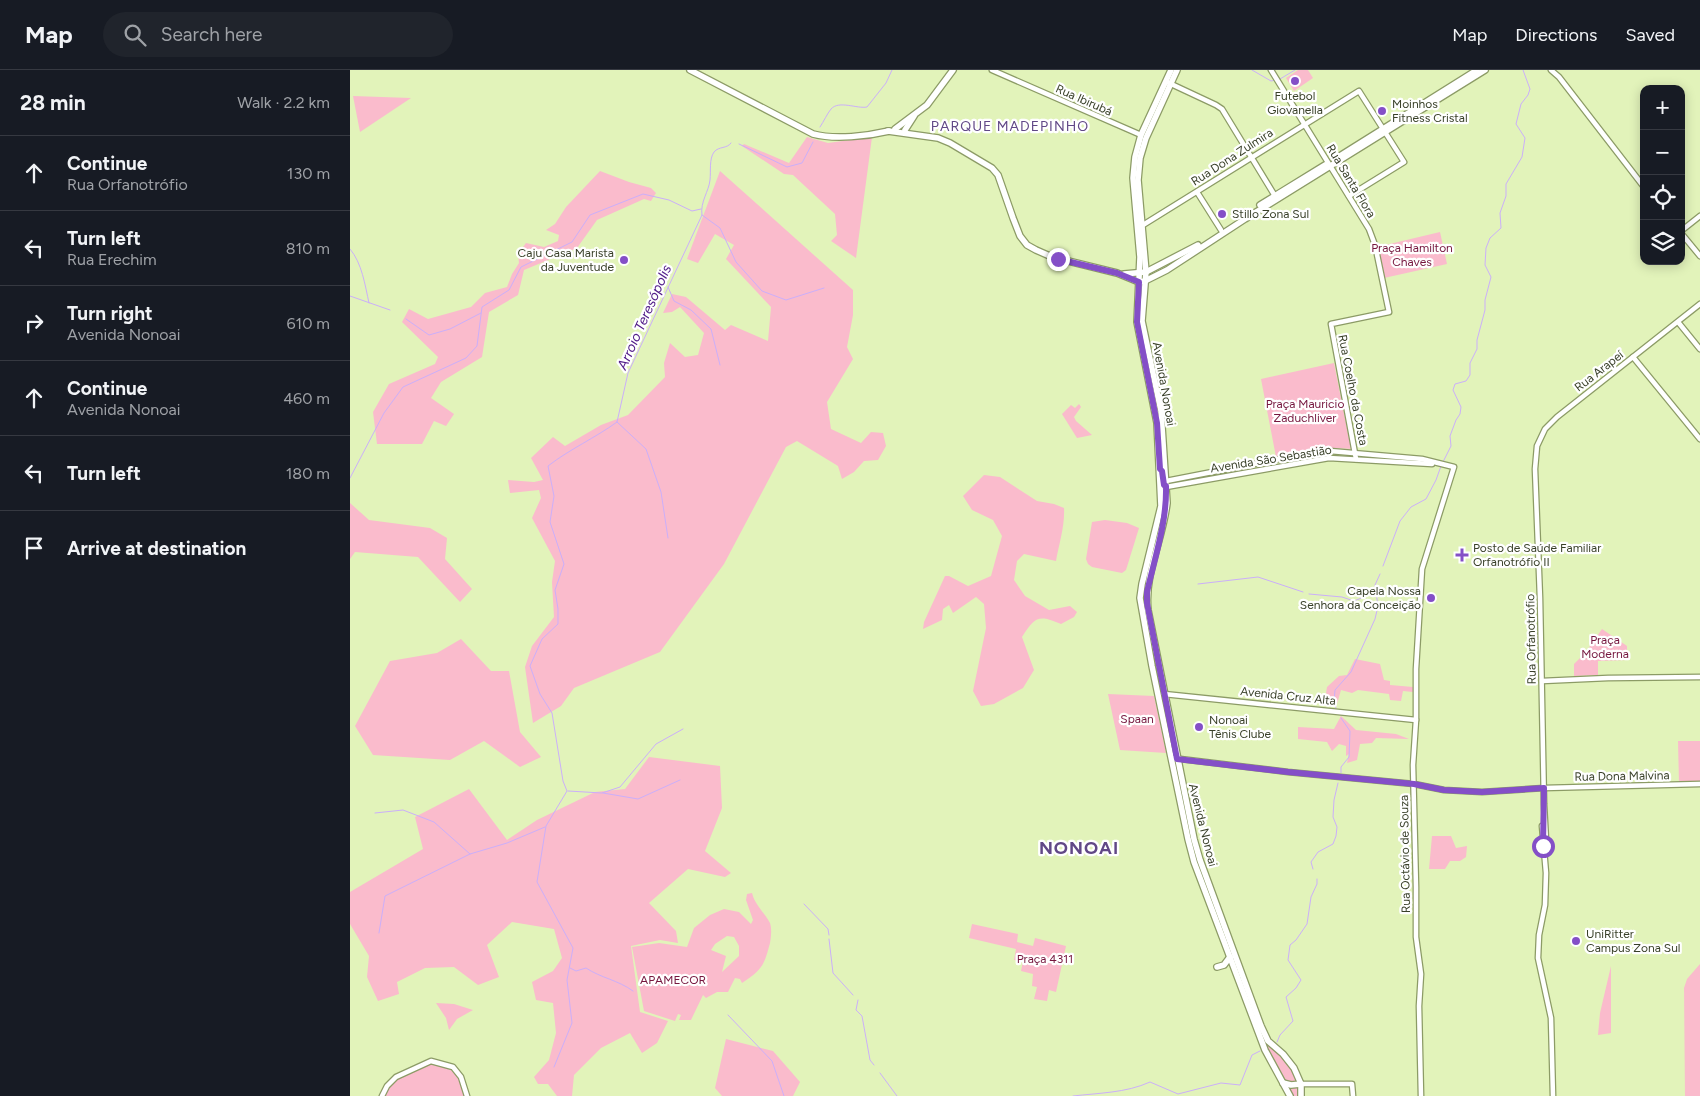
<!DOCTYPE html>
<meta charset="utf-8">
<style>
body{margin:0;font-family:Figtree,sans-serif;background:#20242c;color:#f1f3f6}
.controls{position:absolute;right:15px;top:15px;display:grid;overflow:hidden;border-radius:10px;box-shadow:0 2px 12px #0003}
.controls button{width:45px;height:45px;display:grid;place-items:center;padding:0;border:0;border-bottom:1px solid #363941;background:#171b24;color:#f1f3f6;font:25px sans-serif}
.stop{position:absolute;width:15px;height:15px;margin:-11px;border:4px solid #844fc7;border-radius:50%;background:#fff}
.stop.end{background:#844fc7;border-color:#fff;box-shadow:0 1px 5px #0008}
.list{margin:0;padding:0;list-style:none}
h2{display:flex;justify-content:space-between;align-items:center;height:65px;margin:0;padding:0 20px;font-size:21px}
h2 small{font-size:16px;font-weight:400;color:#9ea1a6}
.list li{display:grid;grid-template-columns:32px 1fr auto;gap:15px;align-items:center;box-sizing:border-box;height:75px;padding:0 20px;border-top:1px solid #363941}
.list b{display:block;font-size:19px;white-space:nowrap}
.list p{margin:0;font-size:16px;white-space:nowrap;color:#9ea1a6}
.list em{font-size:16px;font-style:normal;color:#9ea1a6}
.icon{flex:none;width:28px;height:28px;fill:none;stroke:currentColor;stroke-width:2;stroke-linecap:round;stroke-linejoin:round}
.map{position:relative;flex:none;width:1350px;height:1026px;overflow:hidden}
header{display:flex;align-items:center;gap:30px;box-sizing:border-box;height:70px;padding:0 25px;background:#171b24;border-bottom:1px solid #363941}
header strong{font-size:24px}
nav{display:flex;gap:28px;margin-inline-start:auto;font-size:18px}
.search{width:350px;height:45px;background:#20242c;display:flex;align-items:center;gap:12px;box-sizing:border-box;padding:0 18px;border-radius:28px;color:#9ea1a6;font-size:19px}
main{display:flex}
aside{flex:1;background:#171b24}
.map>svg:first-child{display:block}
.green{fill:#fabbcc;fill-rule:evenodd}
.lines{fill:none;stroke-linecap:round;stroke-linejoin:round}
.stream{stroke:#cbaffa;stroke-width:1}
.minor-casing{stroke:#8c9b66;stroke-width:7}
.major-casing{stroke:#8c9b66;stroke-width:8}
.minor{stroke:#fff;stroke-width:4.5}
.major{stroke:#fff;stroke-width:5.5}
.route{stroke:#844fc7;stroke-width:6}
.poi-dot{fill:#844fc7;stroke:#fff;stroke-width:2}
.labels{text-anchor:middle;stroke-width:4.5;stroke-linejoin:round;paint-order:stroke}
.poi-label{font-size:12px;fill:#394029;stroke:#fff;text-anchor:start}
.street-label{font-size:12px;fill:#394029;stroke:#fff}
.park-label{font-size:12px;fill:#75163e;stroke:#fff}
.neighbourhood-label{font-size:14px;letter-spacing:1px;fill:#614886;stroke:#fff}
.water-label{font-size:14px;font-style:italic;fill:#54208b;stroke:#fff}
.district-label{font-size:18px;font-weight:bold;letter-spacing:1px;fill:#614886;stroke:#fff}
</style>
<header>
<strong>Map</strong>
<div class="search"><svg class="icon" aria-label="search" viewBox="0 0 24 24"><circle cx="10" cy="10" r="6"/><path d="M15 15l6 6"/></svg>Search here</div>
<nav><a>Map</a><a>Directions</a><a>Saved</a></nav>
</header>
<main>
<aside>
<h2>28 min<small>Walk · 2.2 km</small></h2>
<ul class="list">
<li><svg class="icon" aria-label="ahead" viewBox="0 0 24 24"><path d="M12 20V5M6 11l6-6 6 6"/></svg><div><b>Continue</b><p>Rua Orfanotrófio</p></div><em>130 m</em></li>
<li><svg class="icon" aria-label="left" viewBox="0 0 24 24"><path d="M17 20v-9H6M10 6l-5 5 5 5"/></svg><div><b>Turn left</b><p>Rua Erechim</p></div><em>810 m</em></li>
<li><svg class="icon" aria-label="right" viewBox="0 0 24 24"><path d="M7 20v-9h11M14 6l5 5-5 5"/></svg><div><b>Turn right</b><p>Avenida Nonoai</p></div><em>610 m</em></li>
<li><svg class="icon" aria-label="ahead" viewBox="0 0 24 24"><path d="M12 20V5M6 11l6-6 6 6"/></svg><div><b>Continue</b><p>Avenida Nonoai</p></div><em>460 m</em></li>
<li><svg class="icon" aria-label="left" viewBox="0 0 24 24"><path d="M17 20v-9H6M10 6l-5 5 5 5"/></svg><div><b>Turn left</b></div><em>180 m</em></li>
<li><svg class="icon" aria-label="arrive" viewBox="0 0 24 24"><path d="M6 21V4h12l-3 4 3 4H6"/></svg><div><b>Arrive at destination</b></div></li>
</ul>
</aside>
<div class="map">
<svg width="1350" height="1026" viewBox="0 0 1350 1026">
<rect width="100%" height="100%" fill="#e2f3ba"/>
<!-- green -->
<g class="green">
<path d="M948 0H958L963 8 944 21 936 8Z"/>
<path d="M3 26 61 28 10 62Z"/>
<path d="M457 67 478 73 522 67 506 188 481 171 487 165 485 144 443 105 434 104 392 76 394 74 439 93Z"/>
<path d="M250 101 279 112 301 118 306 123 301 131 294 129 247 150 227 178 174 200 168 225 139 242 132 287 91 312 81 328 104 344 96 356 84 351 72 374H27L23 342 39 314 85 294 88 287 52 252 59 239 78 249 121 237 135 223 157 217 162 204 169 193 168 184 176 173 194 177 208 171 209 165 196 160 205 154 216 137Z"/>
<path d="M370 101 503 220V245L497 277 503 289 477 332 481 359 511 373 521 362 533 363 536 376 528 390 514 391 504 402 492 409 488 396 447 371 436 377 374 494 310 582 224 618 211 636 183 653 175 597 182 576 204 547 202 512 205 491 182 448 191 428 189 420 160 423 158 410 184 412 193 410 181 388 203 367 215 376 251 355 278 345 315 307 314 293 320 273 335 287 348 285 354 263 330 237 322 242 313 243 322 224 336 227 375 260 381 255 418 271 421 237 376 189 384 175 365 164 348 193 337 189Z"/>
<path d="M1090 162 1097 194 1034 208 1027 177Z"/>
<path d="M984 293 1001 379C975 377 951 382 926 387L911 309Z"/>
<path d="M729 334 731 337 724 347 726 351 742 365 727 368 712 344 721 335 725 338Z"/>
<path d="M634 405 650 407 687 431 704 434 714 438C715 456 709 474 706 491L674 484 667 491 664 510 675 526 699 540 720 536 727 542 724 547 711 554C688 544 685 547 672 567L684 600 673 618 644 634 631 636 623 621 636 558 634 534 626 527 603 543 599 535 593 539 592 550 573 559 574 552 595 506H599L618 516 641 506 652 466 643 450 622 440 613 426Z"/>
<path d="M0 433 19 450 80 458 97 468 95 489 122 519 110 532 68 487 5 482 0 489Z"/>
<path d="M755 450 777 453 789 458 776 500 772 503 742 497 738 494 736 489 742 452Z"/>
<path d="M1252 559 1277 576V590L1248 591V605L1224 606V594L1236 582Z"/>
<path d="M111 569 141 601H159L170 662 191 687 170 697 134 671 100 690 23 685 5 656 40 591 87 583Z"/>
<path d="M1005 589 1030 594 1034 610 1040 611V615L1063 617V622L1053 621 1051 631 1040 630 1039 624 1008 620 1002 623 991 620 987 634 983 636 980 628 976 623 977 617 989 606 997 605Z"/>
<path d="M758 624 804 626 816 683 770 680Z"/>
<path d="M991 646 1006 660 1046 664 1059 669 1026 668 1022 673 1010 674 1007 690 997 693 999 684 996 686V676L989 674 982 681 977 672 948 669V657L984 659Z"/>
<path d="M1328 671H1350V712H1329Z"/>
<path d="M299 687 370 696 372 738 355 781 381 803 375 807 338 799 299 833 326 861 328 873 310 870 281 876 290 942 318 951 307 973 292 983 280 963 251 978 224 1005 222 1026H207L198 1014H188L184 1007 199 990 206 963 203 933 186 930 182 912 203 901 212 888 204 859 162 852 137 875 149 907 128 915 104 897 75 898 47 912 49 924 28 931 17 907 19 886 0 854V822L73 779 65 747 119 719 157 770 187 750 245 722 275 719Z"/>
<path d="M1082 766H1101L1106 778 1117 776 1116 787 1110 791H1100L1095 799H1079Z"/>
<path d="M402 823C405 835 414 842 420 853 422 859 421 867 420 873 414 896 412 900 392 913L390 909 385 908 378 922H367L356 928 353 925 341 950H329L331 945 328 944 325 951 294 941 282 877 309 873 337 877 344 858 360 845 374 839 389 842 401 854 403 850 396 830 397 824ZM377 866 384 867 389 876V886L372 902 376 886 361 880 365 874Z"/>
<path d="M622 854 668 864 667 872 683 876 685 868 716 876 706 922 699 920 697 931 684 929 687 917 682 916 683 904 671 901 673 891 664 890 666 879 619 868Z"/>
<path d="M1350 894V1026H1335L1334 918 1337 909Z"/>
<path d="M1261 896V963L1248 965 1250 943Z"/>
<path d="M86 933 104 934 123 940 107 949 99 960 96 948Z"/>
<path d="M376 969 423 981 450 1012 443 1026H372L365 1018Z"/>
<path d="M914 971C931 987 950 1001 949 1026H943C935 1007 924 990 914 971Z"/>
<path d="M81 993C105 999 107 1002 115 1026H34C42 1007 64 1001 81 993Z"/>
</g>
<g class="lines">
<!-- stream -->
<g class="stream">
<path d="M902 0 921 11 926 10"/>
<path d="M930 9 945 0"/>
<path d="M470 57C474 51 477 44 481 39 489 30 507 39 517 37L536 13 542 0"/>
<path d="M389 74 437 97 452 93 463 72"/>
<path d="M352 145 370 158 386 192 412 221 436 230 474 218"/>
<path d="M0 179C12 193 15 215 19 233"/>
<path d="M318 217 324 231 341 240 361 259 370 295"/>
<path d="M0 226 40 240"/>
<path d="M56 249 79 265 100 259 131 243"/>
<path d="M267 352 296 379 311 422 318 468"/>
<path d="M1093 392 1101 376 1100 366 1106 350 1110 344 1111 337 1103 320 1105 314 1116 311 1120 305V293L1127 279V270L1135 240V230L1141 207 1135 195 1136 178 1140 168 1151 158 1150 143 1156 126V114L1172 87 1175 68 1166 54 1171 34 1178 25 1180 19 1173 0"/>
<path d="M0 408 34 343 53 317 116 288 127 276 132 237 159 220 171 197 222 172 240 145 293 124 319 130 342 141 351 139"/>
<path d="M1033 496 1050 451 1061 437 1076 429 1086 410 1091 396"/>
<path d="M848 514 908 507 953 522"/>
<path d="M959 524 992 527 1004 531 1024 523"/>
<path d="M986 638 984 632 985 620 1001 602 1025 549 1028 536 1025 515 1030 504"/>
<path d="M991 648 1000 661 999 687 991 697V703"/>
<path d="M218 721 252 723 270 717 306 674 333 659"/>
<path d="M253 723 288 729 330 710"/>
<path d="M25 743 53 740 84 752 120 784"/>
<path d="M963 799 961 792 968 782 983 774 986 766 987 757 983 747 984 730 988 713"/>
<path d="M454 834 478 859 479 865"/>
<path d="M29 863 35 826 120 784 157 773 195 757"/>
<path d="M479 869 483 903 503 925"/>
<path d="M220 898 226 901 236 898C251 908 268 910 283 921"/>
<path d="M508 930 506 940 512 946 520 990 524 995"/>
<path d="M378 945 422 991 434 1026"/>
<path d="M927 972 930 965 943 951 936 927 946 918 951 910 938 890 940 875 946 870 957 854 961 827 967 814V809"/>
<path d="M204 997 222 953 217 910 223 878 187 812 196 756 217 721 213 711 202 643 190 624 180 596 192 569 208 554V539L205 520 214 494 200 452 204 426 198 396C220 379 245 368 267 352L278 303 352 145C350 132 359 121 360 110 361 101 359 89 364 82 369 76 377 79 381 73"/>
<path d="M530 1003 547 1026"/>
<path d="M723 1026C748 1023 776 1023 800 1012L828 1024 871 1013 890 1015 902 985 910 981"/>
</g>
<defs>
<g id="minor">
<path d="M642 0 791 65"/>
<path d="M921 0 1019 159 1025 175 1039 242 981 254 1006 389"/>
<path d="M1201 0 1209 7 1294 117"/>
<path d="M819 13 866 35 872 39 925 126"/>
<path d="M847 122 871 160"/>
<path d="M793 155 1009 21 1054 92 999 126"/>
<path d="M1331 161 1350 146"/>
<path d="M1331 163 1350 186"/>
<path d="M1328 252 1350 279"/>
<path d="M1283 287 1350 369"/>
<path d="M816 411 955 384 980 381 1072 389 1104 397 1072 499 1066 599V650L1063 695 1066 817V867L1071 904 1069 936 1071 1026"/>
<path d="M816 417 979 388 1082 394"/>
<path d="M1192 611 1258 608 1350 607"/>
<path d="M814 624 1066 650"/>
<path d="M822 688 938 702 1064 714 1094 720 1132 722 1194 718 1350 714"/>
<path d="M1192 756 1196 803 1195 835 1189 865 1188 888 1201 948 1203 1026"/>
<path d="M1195 781 1196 770 1194 734 1190 528 1185 399 1187 376 1195 359 1207 347 1350 234"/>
<path d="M951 1014H1002L1003 1026"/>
<path d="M32 1026 37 1016 46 1007 81 991 103 997 111 1007 117 1026"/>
</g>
<g id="major">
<path d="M340 0 463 64C485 70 518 66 539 61"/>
<path d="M821 0 791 65 785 87 783 108 790 187 787 252 807 353 811 436 792 514 790 528 802 596 838 769 844 792 915 980 940 1026"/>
<path d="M827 0 796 68 790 88 788 110 796 202 792 251 811 341 817 433C813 469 794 504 798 540L844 769 850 790 911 956 918 971 933 984 944 998 951 1014V1026"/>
<path d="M545 59 577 35 603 0"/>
<path d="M555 60 564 46"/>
<path d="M538 61 588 68 600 73 642 98 648 105 663 148 670 166 677 175 686 180 702 187 767 203 789 212 795 211 817 200 895 149 1135 0"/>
<path d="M985 89 1127 0"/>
<path d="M910 135 975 95"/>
<path d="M774 204 796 202 848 175"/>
<path d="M867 897 874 895 880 887"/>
<path d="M933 1013 941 1015 951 1014"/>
</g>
</defs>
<!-- minor casing -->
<use href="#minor" class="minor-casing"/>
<!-- major casing -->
<use href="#major" class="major-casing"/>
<!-- minor -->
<use href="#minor" class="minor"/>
<!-- major -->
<use href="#major" class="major"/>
</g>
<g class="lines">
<!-- route -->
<path class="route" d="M708 189 767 203 789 212 787 252 807 353 810 399 812 401 814 415 816 416C817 452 805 487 797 522V533L827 689 938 702 1064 714 1094 720 1132 722 1194 718 1193 776"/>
</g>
<!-- markers -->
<g class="poi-dot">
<circle cx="945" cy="11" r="5"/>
<circle cx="1032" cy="41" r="5"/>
<circle cx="872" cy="144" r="5"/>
<circle cx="274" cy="190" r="5"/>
<path d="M1109.5 477.5h5v5h5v5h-5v5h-5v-5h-5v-5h5z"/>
<circle cx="1081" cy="528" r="5"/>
<circle cx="849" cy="657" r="5"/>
<circle cx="1226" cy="871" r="5"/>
</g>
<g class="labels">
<!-- poi labels -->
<g class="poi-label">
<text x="945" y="30" text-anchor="middle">Futebol<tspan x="945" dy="14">Giovanella</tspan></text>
<text x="1042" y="38">Moinhos<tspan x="1042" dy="14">Fitness Cristal</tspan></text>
<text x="882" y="148">Stillo Zona Sul</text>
<text x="264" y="187" text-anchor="end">Caju Casa Marista<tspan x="264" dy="14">da Juventude</tspan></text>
<text x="1123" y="482">Posto de Saúde Familiar<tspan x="1123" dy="14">Orfanotrófio II</tspan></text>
<text x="1071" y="525" text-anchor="end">Capela Nossa<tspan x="1071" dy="14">Senhora da Conceição</tspan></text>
<text x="859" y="654">Nonoai<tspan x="859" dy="14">Tênis Clube</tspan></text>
<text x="1236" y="868">UniRitter<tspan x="1236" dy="14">Campus Zona Sul</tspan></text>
</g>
<!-- street labels -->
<g class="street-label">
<text transform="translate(734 30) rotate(24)" y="4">Rua Ibirubá</text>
<text transform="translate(882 87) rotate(-33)" y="4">Rua Dona Zulmira</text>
<text transform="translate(1001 111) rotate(59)" y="4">Rua Santa Flora</text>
<text transform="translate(1249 301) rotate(-38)" y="4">Rua Arapeí</text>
<text transform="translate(814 314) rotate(80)" y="4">Avenida Nonoai</text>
<text transform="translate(1003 320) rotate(79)" y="4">Rua Coelho da Costa</text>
<text transform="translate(921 389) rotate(-9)" y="4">Avenida São Sebastião</text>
<text transform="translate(1181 569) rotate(-91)" y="4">Rua Orfanotrófio</text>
<text transform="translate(938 626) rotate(6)" y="4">Avenida Cruz Alta</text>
<text transform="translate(1272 706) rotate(-1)" y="4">Rua Dona Malvina</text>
<text transform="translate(853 755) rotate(76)" y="4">Avenida Nonoai</text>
<text transform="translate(1055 784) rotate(-91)" y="4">Rua Octávio de Souza</text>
</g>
<!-- park labels -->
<g class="park-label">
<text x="1062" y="182">Praça Hamilton<tspan x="1062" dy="14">Chaves</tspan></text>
<text x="955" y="338">Praça Mauricio<tspan x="955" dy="14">Zaduchliver</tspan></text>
<text x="1255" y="574">Praça<tspan x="1255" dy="14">Moderna</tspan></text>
<text x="787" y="653">Spaan</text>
<text x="695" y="893">Praça 4311</text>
<text x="323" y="914">APAMECOR</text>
</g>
<!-- neighbourhood labels -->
<g class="neighbourhood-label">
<text x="660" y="61">PARQUE MADEPINHO</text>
</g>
<!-- water labels -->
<g class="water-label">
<text transform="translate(294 247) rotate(-66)" y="5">Arroio Teresópolis</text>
</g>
<!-- district labels -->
<g class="district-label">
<text x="729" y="784">NONOAI</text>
</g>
</g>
</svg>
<div class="controls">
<button>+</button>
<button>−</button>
<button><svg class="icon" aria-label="locate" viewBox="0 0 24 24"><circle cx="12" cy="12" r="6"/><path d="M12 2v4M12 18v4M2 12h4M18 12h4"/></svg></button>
<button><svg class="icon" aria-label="layers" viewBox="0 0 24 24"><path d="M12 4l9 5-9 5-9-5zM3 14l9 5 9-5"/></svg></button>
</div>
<div class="stop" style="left:1193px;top:776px"></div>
<div class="stop end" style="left:708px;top:189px"></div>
</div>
</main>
